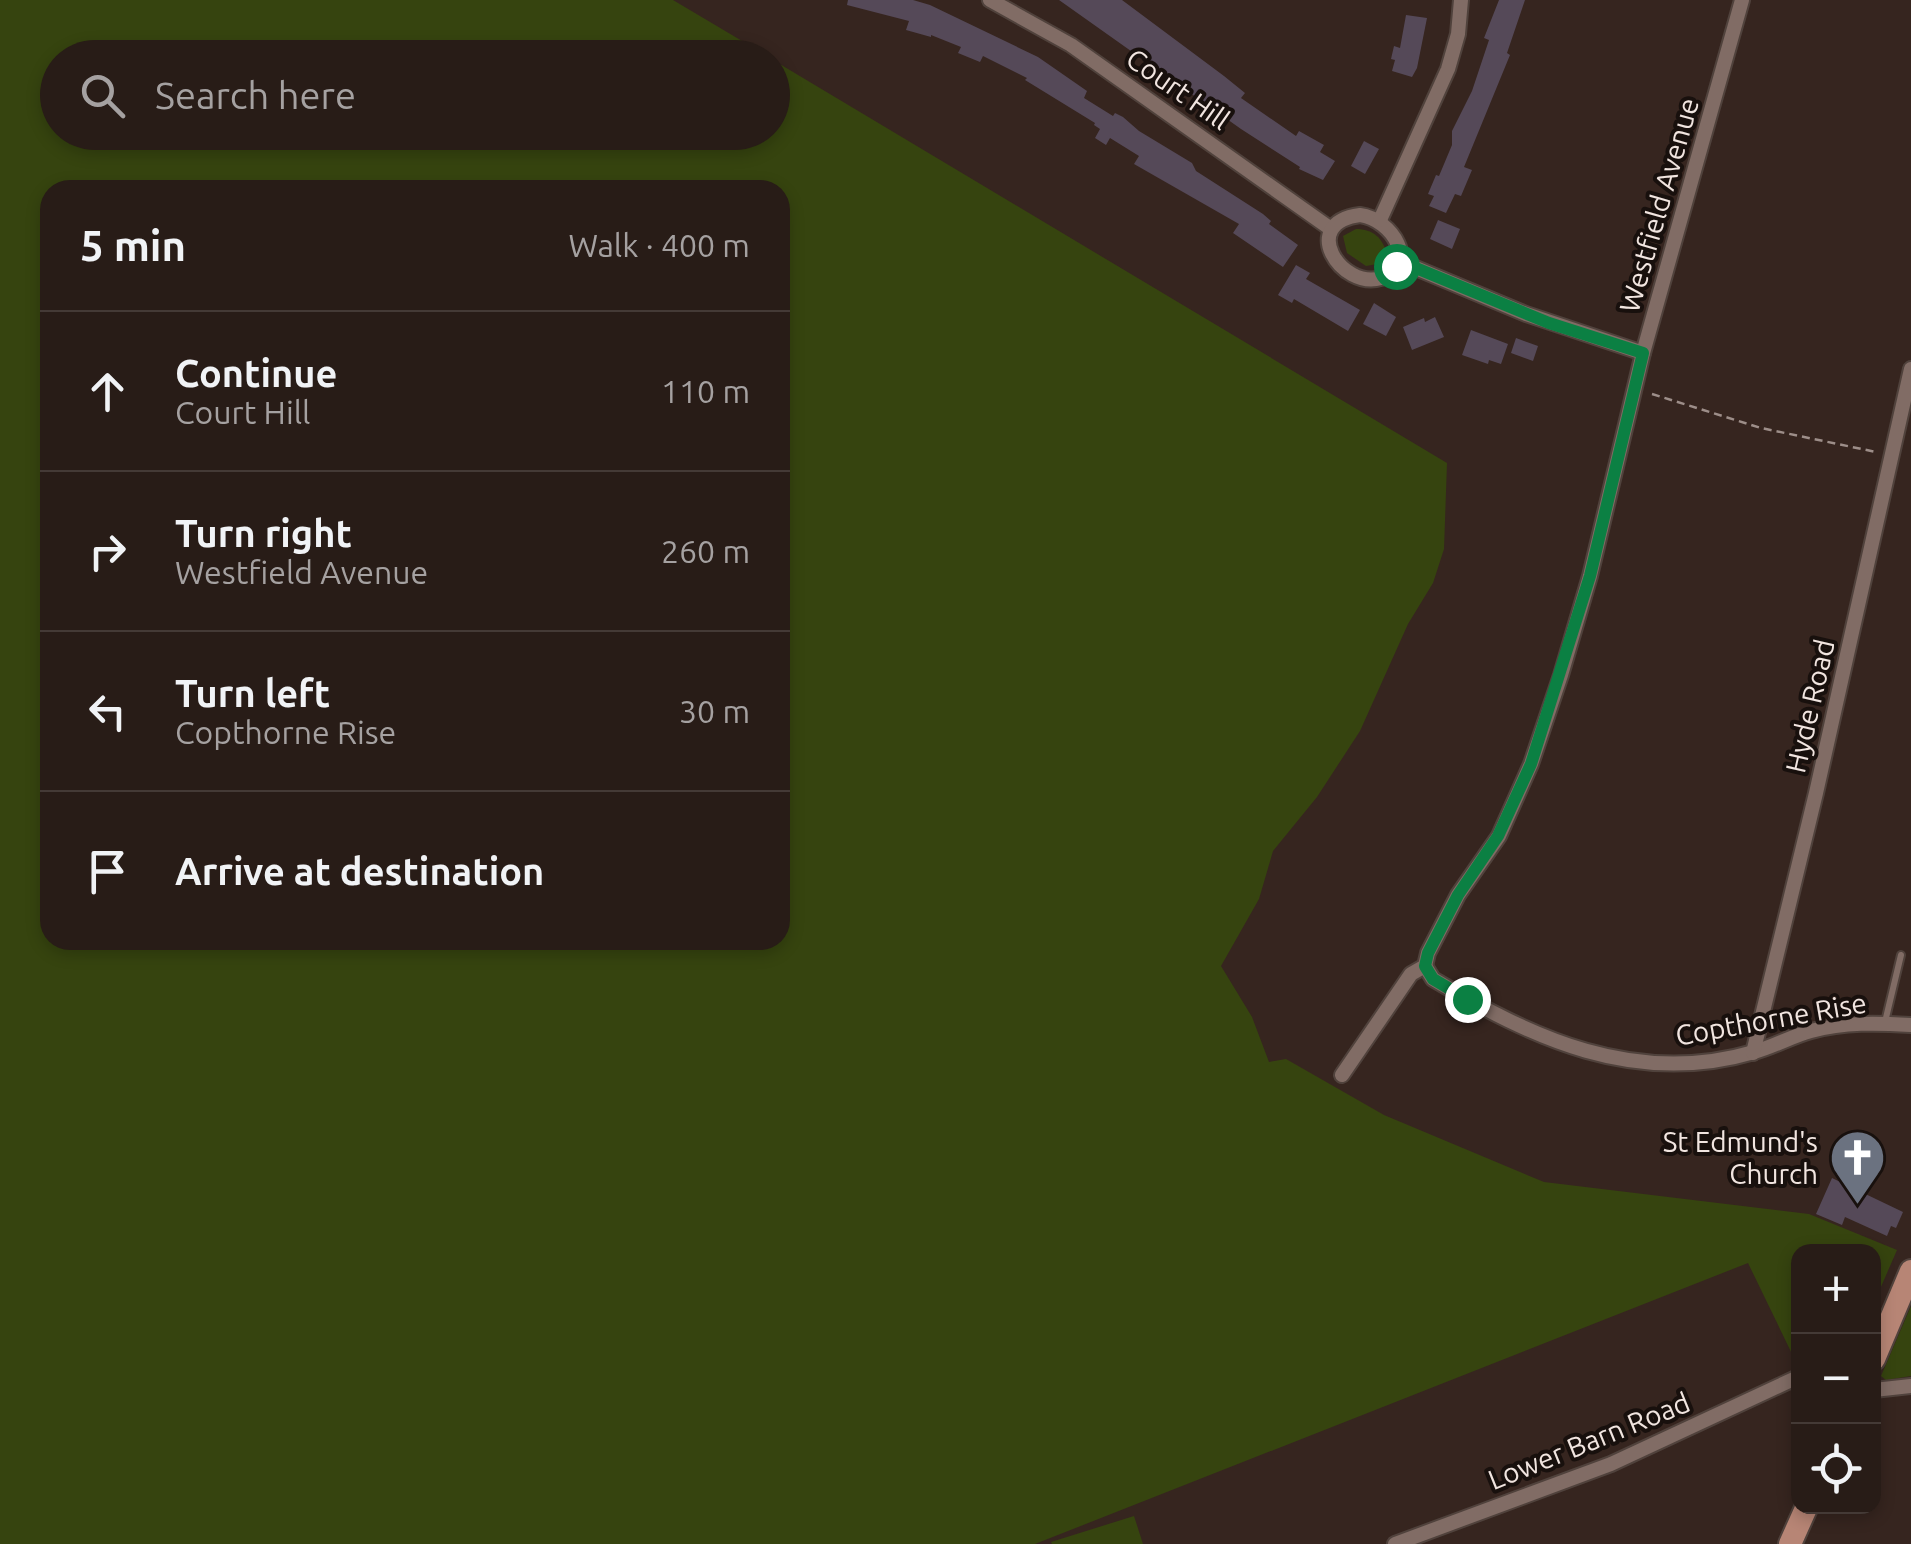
<!DOCTYPE html>
<meta charset="utf-8">
<style>
body{margin:0;font-family:Ubuntu,sans-serif;background:#302520;color:#f1f3f6}
.controls{position:absolute;right:30px;bottom:30px;display:grid;overflow:hidden;border-radius:20px;box-shadow:0 5px 15px #0003}
.controls button{width:90px;height:90px;display:grid;place-items:center;padding:0;border:0;border-bottom:2px solid #443a36;background:#281c17;color:#f1f3f6;font:50px sans-serif}
.stop{position:absolute;width:30px;height:30px;margin:-22px;border:8px solid #0b8043;border-radius:50%;background:#fff}
.stop.end{background:#0b8043;border-color:#fff;box-shadow:0 2px 10px #0008}
.list{margin:0;padding:0;list-style:none}
h2{display:flex;justify-content:space-between;align-items:center;height:130px;margin:0;padding:0 40px;font-size:42px}
h2 small{font-size:32px;font-weight:400;color:#a5a1a1}
.list li{display:grid;grid-template-columns:65px 1fr auto;gap:30px;align-items:center;box-sizing:border-box;height:160px;padding:0 40px;border-top:2px solid #443a36}
.list b{display:block;font-size:38px;white-space:nowrap}
.list p{margin:0;font-size:32px;white-space:nowrap;color:#a5a1a1}
.list em{font-size:32px;font-style:normal;color:#a5a1a1}
.icon{flex:none;width:55px;height:55px;fill:none;stroke:currentColor;stroke-width:2;stroke-linecap:round;stroke-linejoin:round}
.map{position:relative;flex:none;width:1911px;height:1544px;overflow:hidden}
.search{position:absolute;background:#281c17;box-shadow:0 5px 15px #0003;left:40px;top:40px;width:750px;height:110px;display:flex;align-items:center;gap:25px;box-sizing:border-box;padding:0 35px;border-radius:55px;color:#a5a1a1;font-size:38px}
.panel{position:absolute;background:#281c17;box-shadow:0 5px 15px #0003;left:40px;top:180px;width:750px;height:770px;border-radius:30px}
.map>svg:first-child{display:block}
.green{fill:#36440f;fill-rule:evenodd}
.building{fill:#554958}
.lines{fill:none;stroke-linecap:round;stroke-linejoin:round}
.service-casing{stroke:#50423c;stroke-width:10}
.minor-casing{stroke:#50423c;stroke-width:18}
.primary-casing{stroke:#50423c;stroke-width:26}
.path{stroke:#9d8e89;stroke-width:2.5;stroke-dasharray:8 5;stroke-linecap:butt}
.service{stroke:#816c65;stroke-width:6}
.minor{stroke:#816c65;stroke-width:14}
.primary{stroke:#b78575;stroke-width:22}
.route{stroke:#0b8043;stroke-width:12}
.labels{text-anchor:middle;stroke-width:8;stroke-linejoin:round;paint-order:stroke}
.street-label{font-size:28px;fill:#f1e5e0;stroke:#18100d}
.poi-label{font-size:28px;fill:#f1e5e0;stroke:#18100d;text-anchor:end}
</style>
<div class="map">
<svg width="1911" height="1544" viewBox="0 0 1911 1544">
<rect width="100%" height="100%" fill="#36251f"/>
<!-- green -->
<g class="green">
<path d="M0 0H673L769 57 58 58V132H772L773 60 1447 463 1444 549 1433 583 1408 624 1360 731 1317 797 1273 851 1259 899 1221 966 1252 1017 1269 1062 1286 1059 1384 1115 1544 1182 1809 1214 1897 1250 1874 1303V1252H1798V1356L1794 1358 1748 1263 1035 1544H0ZM50 190H780V940H50Z"/>
<path d="M1356 229C1373 229 1383 238 1387 255L1383 263 1366 266 1347 253 1343 236Z"/>
<path d="M1911 1306V1376L1886 1380 1881 1376Z"/>
<path d="M1134 1516 1143 1544H1052L1051 1542Z"/>
</g>
<!-- building -->
<g class="building">
<path d="M848 0H913L930 5 1038 57 1087 91 1084 98 1113 116 1115 113 1123 117 1139 131 1192 163 1196 171 1263 214 1271 221 1269 224 1298 245 1283 267 1233 233 1239 224 1134 164 1139 156 1110 138 1106 145 1095 138 1100 129 1094 125 1095 123 1025 80 1027 78 983 56 980 62 958 53 961 47 931 35V37L906 30 909 21 847 5Z"/>
<path d="M1059 0H1122L1224 76 1245 93 1241 98 1296 136 1299 131 1324 145 1320 152 1335 161 1323 180 1299 169 1300 167 1241 129Z"/>
<path d="M1499 0H1525L1507 53 1510 55 1464 167 1472 170 1461 196 1455 194 1446 213 1429 206 1434 196 1428 194 1436 175 1439 176 1452 145V131L1472 91 1489 40 1484 38Z"/>
<path d="M1406 15 1427 18 1417 68 1412 77 1392 71 1395 60 1391 59 1394 46 1400 48Z"/>
<path d="M1364 141 1379 149 1365 174 1351 166Z"/>
<path d="M1438 220 1460 229 1452 249 1430 239Z"/>
<path d="M1296 265 1310 273 1306 279 1360 310 1348 331 1294 299 1292 303 1278 295Z"/>
<path d="M1374 303 1396 317 1386 336 1363 324Z"/>
<path d="M1435 317 1444 337 1412 350 1403 327 1424 318 1425 322Z"/>
<path d="M1471 330 1508 344 1501 364 1489 360 1488 364 1462 355Z"/>
<path d="M1516 338 1538 346 1533 361 1511 353Z"/>
<path d="M1832 1178 1903 1212 1896 1228 1891 1226 1887 1236 1845 1217 1842 1225 1816 1214Z"/>
</g>
<g class="lines">
<defs>
<path id="service" d="M1885 1022 1901 955"/>
<g id="minor">
<path d="M990 0 1071 45 1331 229"/>
<path d="M1360 215C1392 219 1421 266 1381 278 1341 290 1298 223 1360 215Z"/>
<path d="M1380 220 1448 69 1458 34 1461 0"/>
<path d="M1399 261 1526 314 1643 353"/>
<path d="M1425 966 1433 979C1532 1038 1635 1087 1754 1052 1773 1047 1792 1036 1811 1031 1845 1022 1877 1023 1911 1025"/>
<path d="M1753 1053 1816 793 1911 369"/>
<path d="M1342 1075 1411 974 1425 966 1428 953 1458 895 1499 836 1531 764 1561 675 1590 576 1643 353 1742 0"/>
<path d="M1874 1390 1911 1386"/>
<path d="M1395 1544 1611 1464 1798 1377"/>
</g>
<g id="primary">
<path d="M1874 1359 1911 1271"/>
<path d="M1790 1544 1807 1506"/>
</g>
</defs>
<!-- service casing -->
<use href="#service" class="service-casing"/>
<!-- minor casing -->
<use href="#minor" class="minor-casing"/>
<!-- primary casing -->
<use href="#primary" class="primary-casing"/>
<!-- path -->
<path class="path" d="M1652 394 1761 428 1876 452"/>
<!-- service -->
<use href="#service" class="service"/>
<!-- minor -->
<use href="#minor" class="minor"/>
<!-- primary -->
<use href="#primary" class="primary"/>
</g>
<g class="lines">
<!-- route -->
<path class="route" d="M1396 266 1399 261 1549 323 1643 353 1590 576 1531 764 1498 836 1458 895 1428 953 1425 966 1433 979 1467 999"/>
</g>
<!-- icons -->
<defs>
<symbol id="church-pin" viewBox="-11 -11 22 30"><path d="M0 17L-7.5 6A9.5 9.5 0 1 1 7.5 6Z" fill="#6b7280" stroke="#18100d"/><path d="M-1.2-6h2.4v3.5h3.3v2.4h-3.3V6h-2.4V-.1h-3.3v-2.4h3.3Z" fill="#fff"/></symbol>
</defs>
<g fill-rule="evenodd">
<use href="#church-pin" x="1826" y="1126" width="63" height="86"/>
</g>
<g class="labels">
<!-- street labels -->
<g class="street-label">
<text transform="translate(1178 89) rotate(35)" y="10">Court Hill</text>
<text transform="translate(1659 205) rotate(-74)" y="10">Westfield Avenue</text>
<text transform="translate(1810 706) rotate(-77)" y="10">Hyde Road</text>
<text transform="translate(1771 1019) rotate(-10)" y="10">Copthorne Rise</text>
<text transform="translate(1589 1441) rotate(-22)" y="10">Lower Barn Road</text>
</g>
<!-- poi labels -->
<g class="poi-label">
<text x="1818" y="1152">St Edmund's<tspan x="1818" dy="32">Church</tspan></text>
</g>
</g>
</svg>
<div class="controls">
<button>+</button>
<button>−</button>
<button><svg class="icon" aria-label="locate" viewBox="0 0 24 24"><circle cx="12" cy="12" r="6"/><path d="M12 2v4M12 18v4M2 12h4M18 12h4"/></svg></button>
</div>
<div class="stop" style="left:1396px;top:266px"></div>
<div class="stop end" style="left:1467px;top:999px"></div>
<div class="search"><svg class="icon" aria-label="search" viewBox="0 0 24 24"><circle cx="10" cy="10" r="6"/><path d="M15 15l6 6"/></svg>Search here</div>
<section class="panel">
<h2>5 min<small>Walk · 400 m</small></h2>
<ul class="list">
<li><svg class="icon" aria-label="ahead" viewBox="0 0 24 24"><path d="M12 20V5M6 11l6-6 6 6"/></svg><div><b>Continue</b><p>Court Hill</p></div><em>110 m</em></li>
<li><svg class="icon" aria-label="right" viewBox="0 0 24 24"><path d="M7 20v-9h11M14 6l5 5-5 5"/></svg><div><b>Turn right</b><p>Westfield Avenue</p></div><em>260 m</em></li>
<li><svg class="icon" aria-label="left" viewBox="0 0 24 24"><path d="M17 20v-9H6M10 6l-5 5 5 5"/></svg><div><b>Turn left</b><p>Copthorne Rise</p></div><em>30 m</em></li>
<li><svg class="icon" aria-label="arrive" viewBox="0 0 24 24"><path d="M6 21V4h12l-3 4 3 4H6"/></svg><div><b>Arrive at destination</b></div></li>
</ul>
</section>
</div>
